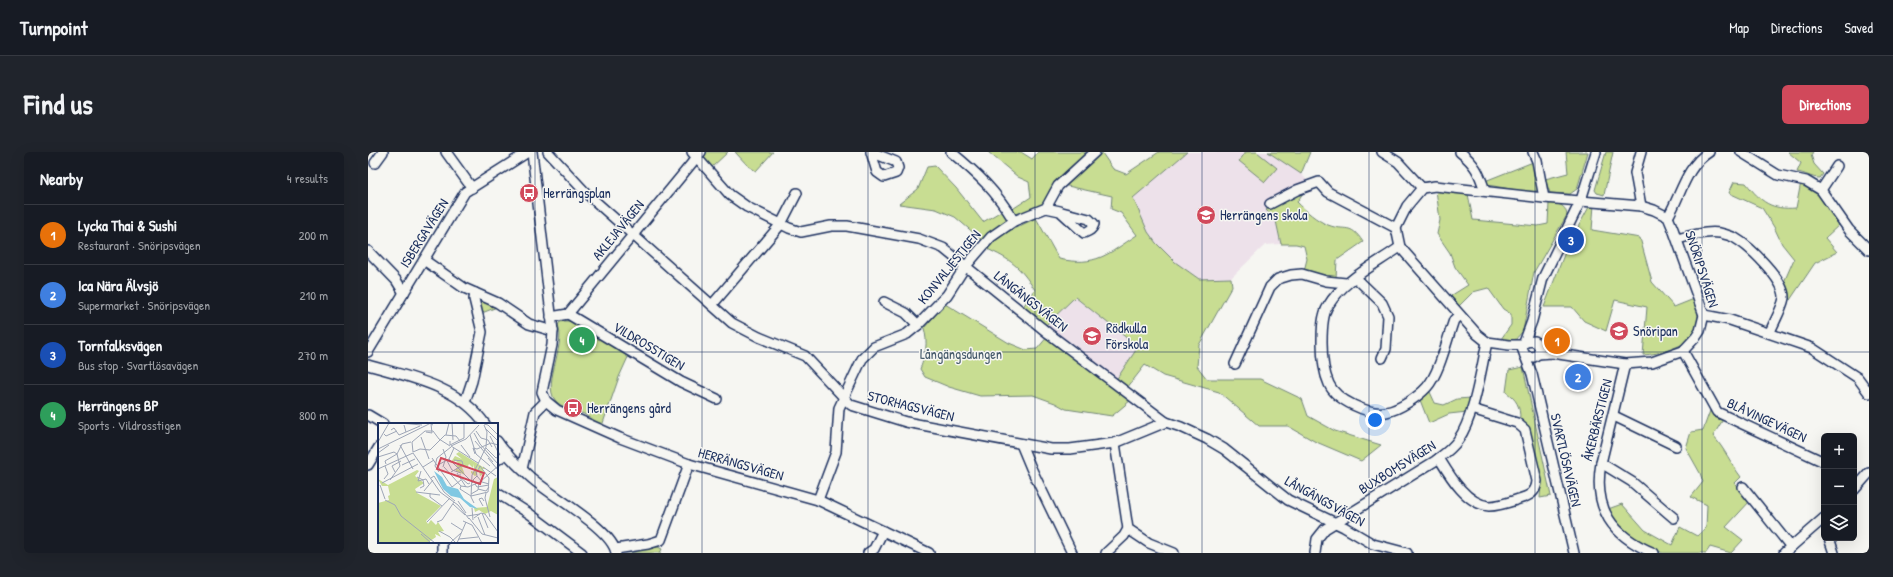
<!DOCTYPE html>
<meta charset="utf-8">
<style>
body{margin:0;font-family:"Patrick Hand",sans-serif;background:#20242c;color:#f1f3f6}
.controls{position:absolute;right:12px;bottom:12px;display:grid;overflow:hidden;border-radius:6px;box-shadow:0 4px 16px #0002}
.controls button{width:36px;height:36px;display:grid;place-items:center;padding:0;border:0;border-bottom:1px solid #363941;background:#171b24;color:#f1f3f6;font:20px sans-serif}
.you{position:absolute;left:1007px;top:268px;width:14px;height:14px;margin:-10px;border:3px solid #fff;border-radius:50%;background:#1a73e8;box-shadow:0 0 0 6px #1a73e833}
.badge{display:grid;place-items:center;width:26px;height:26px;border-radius:50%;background:#d1495b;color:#fff;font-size:13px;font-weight:700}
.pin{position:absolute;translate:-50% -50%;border:2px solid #fff;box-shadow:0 1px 4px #0006}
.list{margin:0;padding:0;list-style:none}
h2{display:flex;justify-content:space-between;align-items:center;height:52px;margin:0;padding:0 16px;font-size:17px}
h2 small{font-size:13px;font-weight:400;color:#9ea1a6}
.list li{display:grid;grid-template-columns:26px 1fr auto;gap:12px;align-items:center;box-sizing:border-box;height:60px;padding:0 16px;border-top:1px solid #363941}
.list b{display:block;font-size:15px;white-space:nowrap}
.list p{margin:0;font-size:13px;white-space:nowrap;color:#9ea1a6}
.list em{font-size:13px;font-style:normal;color:#9ea1a6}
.icon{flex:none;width:22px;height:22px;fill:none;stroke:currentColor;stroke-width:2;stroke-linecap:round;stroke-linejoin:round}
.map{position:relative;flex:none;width:1501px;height:401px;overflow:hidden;border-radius:6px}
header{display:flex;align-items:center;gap:24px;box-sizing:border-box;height:56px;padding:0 20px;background:#171b24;border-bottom:1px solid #363941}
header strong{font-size:19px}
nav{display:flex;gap:22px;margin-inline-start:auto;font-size:14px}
.intro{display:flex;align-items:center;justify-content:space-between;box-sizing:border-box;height:96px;padding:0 24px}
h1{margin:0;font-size:28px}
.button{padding:10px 18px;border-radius:6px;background:#d1495b;color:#fff;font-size:14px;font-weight:700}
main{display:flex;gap:24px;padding:0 24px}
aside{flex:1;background:#171b24;border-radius:6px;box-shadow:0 4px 16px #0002}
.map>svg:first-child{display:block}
.built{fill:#ede1ea}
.green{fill:#c8dd92;stroke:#728678}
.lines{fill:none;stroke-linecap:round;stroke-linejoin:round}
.minor-casing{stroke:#1b2f5e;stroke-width:12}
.minor{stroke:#f6f6f2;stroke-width:9}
.grid{fill:none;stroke:#1b2f5e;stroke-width:1;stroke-opacity:0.55}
.labels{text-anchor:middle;stroke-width:3;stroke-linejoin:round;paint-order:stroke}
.poi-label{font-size:14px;fill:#1b2f5e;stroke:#f6f6f2;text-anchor:start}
.street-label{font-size:14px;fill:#1b2f5e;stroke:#f6f6f2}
.park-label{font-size:14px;fill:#465a6b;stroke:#f6f6f2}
.inset-road{fill:none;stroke:#9ea6b7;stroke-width:1}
.view{fill:#d1495b;fill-opacity:0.15;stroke:#d1495b;stroke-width:2}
.inset-edge{fill:none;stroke:#1b2f5e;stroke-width:2}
</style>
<header>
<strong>Turnpoint</strong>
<nav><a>Map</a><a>Directions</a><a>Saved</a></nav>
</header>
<div class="intro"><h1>Find us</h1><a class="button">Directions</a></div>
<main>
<aside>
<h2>Nearby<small>4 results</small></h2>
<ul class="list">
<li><span class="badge" style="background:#e8710a">1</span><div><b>Lycka Thai &amp; Sushi</b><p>Restaurant · Snöripsvägen</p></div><em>200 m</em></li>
<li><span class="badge" style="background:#3f7fe0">2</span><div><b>Ica Nära Älvsjö</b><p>Supermarket · Snöripsvägen</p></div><em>210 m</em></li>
<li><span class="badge" style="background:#1a4fb4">3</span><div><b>Tornfalksvägen</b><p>Bus stop · Svartlösavägen</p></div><em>270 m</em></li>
<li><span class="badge" style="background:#2e9e5b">4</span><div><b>Herrängens BP</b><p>Sports · Vildrosstigen</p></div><em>800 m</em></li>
</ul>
</aside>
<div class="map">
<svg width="1501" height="401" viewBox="0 0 1501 401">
<rect width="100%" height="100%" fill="#f6f6f2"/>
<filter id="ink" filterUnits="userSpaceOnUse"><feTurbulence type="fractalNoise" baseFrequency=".025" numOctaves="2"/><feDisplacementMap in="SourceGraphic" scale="8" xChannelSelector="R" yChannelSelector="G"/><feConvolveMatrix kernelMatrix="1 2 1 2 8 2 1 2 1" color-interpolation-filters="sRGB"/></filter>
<g filter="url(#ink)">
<!-- built -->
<g class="built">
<path d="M819 0H900L933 22 948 37 937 38 898 58 908 69 913 92 897 93 863 126 831 127 807 110 788 91 780 80 765 46Z"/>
<path d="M707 145 770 195 748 228 677 174Z"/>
</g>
<!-- green -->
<g class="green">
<path d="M338 0H360L343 16 335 8Z"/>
<path d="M367 0H405L388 19 380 14Z"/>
<path d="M620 0H653L664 7 670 0H723L705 14 682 37 677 51 665 60 650 63 643 58 663 45 661 30 650 25Z"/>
<path d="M791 0H819L765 46 780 80 788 91 807 110 831 127 863 126 864 134 831 193 829 214 839 227H892L934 247 940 264 967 279 1013 293 993 309 946 289 920 274H891L851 240 795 224 777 213 759 236 748 228 770 195 707 145 677 174 654 156 667 138C651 114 644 108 617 96L627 86 668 66 691 107C728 115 740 102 769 83L753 61 743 57 744 44 695 33 734 1 745 17 758 22Z"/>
<path d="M878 0H889L909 16 897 30 871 9Z"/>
<path d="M900 0H942L933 22Z"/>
<path d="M1198 0H1220L1209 37 1202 42 1182 41 1177 27 1200 21Z"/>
<path d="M1238 0H1245L1236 43 1229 41 1227 38Z"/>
<path d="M1420 0H1445L1443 3 1446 12 1455 22 1452 26C1443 26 1437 21 1429 20L1433 11Z"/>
<path d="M1165 10 1171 36 1165 41 1120 33 1117 29Z"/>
<path d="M567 14 588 36 615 70 635 58 638 62 639 67C633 76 622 80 614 88L587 65 568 57 531 52 550 37 559 15Z"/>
<path d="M1366 30 1378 31C1393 50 1403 58 1428 56L1433 30 1449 35 1472 72 1457 86 1469 100 1447 111 1422 148 1416 130 1426 107 1414 92 1406 75 1394 56 1361 41Z"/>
<path d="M937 38 929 50C938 59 948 68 960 73 978 80 982 70 995 90L969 108 968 126 950 124 936 119 939 107 936 94 928 92H913L908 69 898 58 907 51Z"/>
<path d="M1068 38 1100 42 1105 68 1170 74 1180 72 1181 51C1191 52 1197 52 1199 63L1166 120 1155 179 1146 189 1133 187 1143 173V162L1135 157 1120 136 1105 140 1090 155 1081 145 1100 133 1087 115 1082 101 1069 82 1072 68Z"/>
<path d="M1226 53 1224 78 1272 86 1284 130 1306 155 1326 147C1332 163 1331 169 1326 186 1311 195 1293 202 1275 203L1279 155 1247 148 1238 179 1216 169 1204 155H1176L1199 95 1221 55Z"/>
<path d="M109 149H114L129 155 114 161Z"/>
<path d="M577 152 641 191 658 198 669 197 680 184 763 248 744 264 698 257 687 251 665 243 612 244 581 235 557 225 552 217C558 202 560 191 556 176Z"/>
<path d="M196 169H204L261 203 251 225 234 274C228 270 222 265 216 262 207 258 197 257 190 251 171 236 199 195 190 173L192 170Z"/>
<path d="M1155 215 1183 344 1172 346 1173 331 1159 275 1152 267C1152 254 1149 248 1138 240L1141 218Z"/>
<path d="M1062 240 1067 251 1076 253 1089 247 1103 246 1099 260 1081 262 1061 271 1052 248Z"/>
<path d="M1343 256 1356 266 1345 284C1357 297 1363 312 1373 325L1367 331 1383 348 1358 375 1375 388 1363 401 1342 395 1338 401H1295L1275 394 1249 373 1240 357 1254 352 1277 378 1304 393 1312 375 1329 384 1338 376 1339 353 1323 345 1335 330 1332 321 1318 296 1323 280 1335 278Z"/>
<path d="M284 395H290L294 397 292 401H255Z"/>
</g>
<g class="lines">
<defs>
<g id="minor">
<path d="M78 0 104 36"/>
<path d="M164 0 185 179 184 193 174 240 178 249 189 258 252 286 321 312 450 348 561 401"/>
<path d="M180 0 218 41 364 171 391 185 437 204 483 253 538 270 683 297H702L747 291 798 270"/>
<path d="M324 0 362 43 379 55 421 76 433 80 463 74H479L551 87 575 96 680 181 798 270 813 275 839 287 856 297 920 348 976 375 1005 392 1039 401"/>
<path d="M503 0 509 20 516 25 528 21 530 16 528 10 503 0"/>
<path d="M583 0C610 22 628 39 646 69"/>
<path d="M1014 0 1030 10 1054 36"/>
<path d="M1092 0C1107 12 1111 20 1117 39"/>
<path d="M1165 0 1169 9 1176 46"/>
<path d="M1273 0 1267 21 1273 54"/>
<path d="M1373 0 1410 23 1438 29 1453 38 1481 78 1501 98"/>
<path d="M7 11 15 0"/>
<path d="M1453 38 1469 14"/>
<path d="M902 52 929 38 951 30 960 40 1028 76"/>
<path d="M678 56 692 59 716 81C721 79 724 78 726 72L721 67 694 60"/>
<path d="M1300 65C1313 43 1318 14 1341 0"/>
<path d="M1310 87C1323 83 1338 79 1352 81 1356 82 1363 84 1367 86 1381 94 1417 128 1416 146 1414 157 1406 170 1402 180"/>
<path d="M1032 95C1007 113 976 127 960 154 954 163 954 179 954 190 954 204 955 219 961 232 968 248 1000 263 1018 260 1031 258 1050 245 1059 235 1072 220 1079 187 1086 168L1091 163"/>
<path d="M0 99 28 128 36 141"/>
<path d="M56 108 96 136 130 151 161 172 185 179"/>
<path d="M988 126 1014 151 1020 164 1018 197 1014 206"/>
<path d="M516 150 538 161 550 173"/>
<path d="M344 153 413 72 429 41"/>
<path d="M200 162 313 230 349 247"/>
<path d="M1336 163 1362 168 1444 196 1490 226 1501 241"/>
<path d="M183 165 200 162 333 0"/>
<path d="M1155 193H1141L1119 190 1109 182 1032 95 1028 76 1039 54 1054 36 1067 34 1176 46 1273 54 1286 58 1300 65 1305 77 1336 163 1332 179 1328 185 1315 199 1284 210 1257 212 1184 201 1170 202"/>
<path d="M1315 199 1349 260 1456 310"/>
<path d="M0 200 97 40 160 0"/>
<path d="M1157 204 1166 205 1170 202 1172 196 1167 189 1157 190"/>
<path d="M867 212 902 135 910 127 923 123 934 122 958 129 978 131"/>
<path d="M1257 212 1233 311C1225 357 1244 384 1286 401"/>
<path d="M0 213C41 225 91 234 117 272"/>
<path d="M97 250 104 229 114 180 106 147 107 141"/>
<path d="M0 263 15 272"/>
<path d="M1246 264 1308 294"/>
<path d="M129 289C137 301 149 313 160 323 179 342 244 376 248 401"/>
<path d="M747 291 760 377 781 391 806 401"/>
<path d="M653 292 663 316 704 401"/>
<path d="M1071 306C1082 324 1098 352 1121 354 1131 354 1142 350 1151 347 1161 344 1168 341 1169 329L1157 278 1149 271 1104 257"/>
<path d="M129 308 139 301"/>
<path d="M1233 311 1264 330 1306 366"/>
<path d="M0 313 11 295"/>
<path d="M154 317 167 260 178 249"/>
<path d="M1375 335 1423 395"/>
<path d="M1486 338 1501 321"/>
<path d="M129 341 162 362 214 401"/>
<path d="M450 348 468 300 471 256 494 207 506 195 539 182 550 173 579 143 597 115 623 85 646 69 678 56 690 34 727 0"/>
<path d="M1461 386 1466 401"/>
<path d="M248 397 280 392 293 388 321 312"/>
<path d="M74 401V390"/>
<path d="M500 401 506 397 515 379"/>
<path d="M738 401 756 384 760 377"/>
<path d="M947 401 949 387 957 377 1067 309C1075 303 1084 297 1090 288 1106 266 1113 218 1119 190"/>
<path d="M1206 401 1164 222 1154 196 1164 169 1175 126 1213 48 1228 0"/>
<path d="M1416 401 1456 366"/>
</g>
</defs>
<!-- minor casing -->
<use href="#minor" class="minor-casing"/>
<!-- minor -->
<use href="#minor" class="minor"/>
</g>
</g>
<!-- grid -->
<path class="grid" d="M167 0V401M334 0V401M500 0V401M667 0V401M834 0V401M1001 0V401M1167 0V401M1334 0V401M0 200H1501"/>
<!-- icons -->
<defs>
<symbol id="bus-disc" viewBox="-11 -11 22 22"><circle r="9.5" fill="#d1495b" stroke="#f6f6f2"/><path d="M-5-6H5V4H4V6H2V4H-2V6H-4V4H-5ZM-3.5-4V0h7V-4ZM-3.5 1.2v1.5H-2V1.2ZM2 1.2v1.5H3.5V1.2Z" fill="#fff"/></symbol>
<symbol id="school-disc" viewBox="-11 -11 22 22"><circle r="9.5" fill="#d1495b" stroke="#f6f6f2"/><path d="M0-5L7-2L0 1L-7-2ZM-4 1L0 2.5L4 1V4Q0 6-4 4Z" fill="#fff"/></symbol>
</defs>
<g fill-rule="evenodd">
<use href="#bus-disc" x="150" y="30" width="22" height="22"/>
<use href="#school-disc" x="827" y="52" width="22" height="22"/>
<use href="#school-disc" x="1240" y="168" width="22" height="22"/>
<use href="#school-disc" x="713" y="173" width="22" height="22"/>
<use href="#bus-disc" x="194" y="245" width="22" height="22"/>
</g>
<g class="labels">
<!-- poi labels -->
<g class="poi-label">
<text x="175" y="46">Herrängsplan</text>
<text x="852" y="68">Herrängens skola</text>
<text x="738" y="181">Rödkulla<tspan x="738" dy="16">Förskola</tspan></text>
<text x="1265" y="184">Snöripan</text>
<text x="219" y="261">Herrängens gård</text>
</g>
<!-- street labels -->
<g class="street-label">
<text transform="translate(250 78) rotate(-51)" y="5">AKLEJAVÄGEN</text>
<text transform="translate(56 81) rotate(-58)" y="5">ISBERGAVÄGEN</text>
<text transform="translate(581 115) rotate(-51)" y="5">KONVALJESTIGEN</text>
<text transform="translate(1334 117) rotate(72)" y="5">SNÖRIPSVÄGEN</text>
<text transform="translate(663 149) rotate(38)" y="5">LÅNGÄNGSVÄGEN</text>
<text transform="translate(281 194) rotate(31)" y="5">VILDROSSTIGEN</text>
<text transform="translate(543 254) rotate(14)" y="5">STORHAGSVÄGEN</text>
<text transform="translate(1229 268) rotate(-76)" y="5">ÅKERBÄRSTIGEN</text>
<text transform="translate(1399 268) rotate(25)" y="5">BLÅVINGEVÄGEN</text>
<text transform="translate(1198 308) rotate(77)" y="5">SVARTLÖSAVÄGEN</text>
<text transform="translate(373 312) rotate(16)" y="5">HERRÄNGSVÄGEN</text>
<text transform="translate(1029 315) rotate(-32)" y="5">BUXBOMSVÄGEN</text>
<text transform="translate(957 349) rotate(29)" y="5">LÅNGÄNGSVÄGEN</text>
</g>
<!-- park labels -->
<g class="park-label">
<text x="593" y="207">Långängsdungen</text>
</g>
</g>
<!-- overview -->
<g transform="translate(10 271)">
<rect width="120" height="120" fill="#f6f6f2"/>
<path d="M81 29 108 46H104L106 48 104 52 102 53 100 43 99 52 97 53 93 50V48L96 49V41L95 45 91 41 89 45 84 44 87 52 78 48V45L81 47 78 42H82L78 38 73 39 77 33 84 36 78 31ZM39 47 41 48 37 53 46 60 37 66 39 70 63 83 48 98 50 101 53 97 58 102 60 99 66 108 60 109 63 114 57 111 58 114 49 120H0V80L11 77 10 73 12 72 10 63H4L0 56 10 62ZM120 54V92L113 88 107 91 101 87 97 89 96 85 109 84 116 56Z" fill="#c8dd92"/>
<path d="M56 48 64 54 69 63 80 66 86 76 100 86 92 84 82 75 73 73 65 66Z" fill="#81c8e2"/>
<path class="inset-road" d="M21 0 44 2M74 0 75 17M106 1 110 2 120 12M108 6 120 18M13 7 16 5 21 12 28 9 26 2M47 8H55L61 16 72 23M98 8 103 15 110 17 114 24M28 9 42 3M48 9 54 10 53 1 55 2M96 10 102 21 120 41M6 11 8 13 19 8M68 12 71 0M92 12 98 31 112 43M112 13 120 29M43 14 51 36M72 18V22L86 15V0M97 18 115 39M0 19 11 0M22 22 35 46M83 22 92 34M73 23 100 40M73 23 88 16 101 2M108 25 118 35 120 34M0 26 53 0M65 26 68 34 65 44M35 29 42 26 52 27 67 12 78 13 82 18M35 29 34 19 47 8M0 30 11 22M35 30 62 69 80 82 91 96M97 31 95 25 99 26 113 20 120 22M0 34 16 29 19 31 22 43 12 57M54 35 74 64 83 57M110 35 120 47M68 36 74 47 83 50M71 36 95 60M8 41 7 38 19 31 24 21 33 19M100 41 108 24 109 9 106 2M24 42 37 36M60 42 71 36 76 25M45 44 56 37M66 44 83 63M105 44 118 53M0 46 35 30M43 48 40 58 48 56 51 61M98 48 99 53 95 57 98 61M17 49 14 43 23 38M61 49 57 43 59 35 73 24M73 49 85 42 84 38 76 37M79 50 88 64M82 51V54L90 61 92 60M99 53 104 59 111 61M39 54 45 57 46 63 42 65M53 55 56 53 66 69 77 78M6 56 10 51 7 43M4 60 40 41M97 61 99 64 111 62M2 62 7 76M83 63 82 66 93 73 110 69 111 55 102 43 99 49M83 63 90 64 102 59 120 43M100 66 108 68 111 64M46 68 55 57M38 69 62 72M52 70V74L64 83M108 70 107 75 112 94M93 71 100 67 101 60M7 77 17 82 23 93 57 120M80 78 88 90M96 80 93 74 94 52 100 41M75 81 87 92M105 83 101 76 104 75 106 78M94 85 95 97M104 90 110 105M89 93 102 91M100 94 107 112M91 95 104 111 120 115M96 95 103 90 107 91 120 109M85 98 94 102 104 120M49 99 72 75M59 99 64 97 76 79M73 100 84 107M61 108 72 114 78 120M43 111 53 120M81 116 100 114M73 119 83 110M79 120 88 99"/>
<path class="view" d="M63 35 106 50 102 61 59 46Z"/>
<rect width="120" height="120" class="inset-edge"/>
</g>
</svg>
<div class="controls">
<button>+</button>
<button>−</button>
<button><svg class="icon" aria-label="layers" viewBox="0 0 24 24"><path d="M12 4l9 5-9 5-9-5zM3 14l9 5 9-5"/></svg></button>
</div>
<div class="you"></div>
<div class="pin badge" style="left:1189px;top:189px;background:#e8710a">1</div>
<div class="pin badge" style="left:1210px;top:225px;background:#3f7fe0">2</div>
<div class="pin badge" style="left:1203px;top:88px;background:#1a4fb4">3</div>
<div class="pin badge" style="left:214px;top:188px;background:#2e9e5b">4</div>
</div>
</main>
